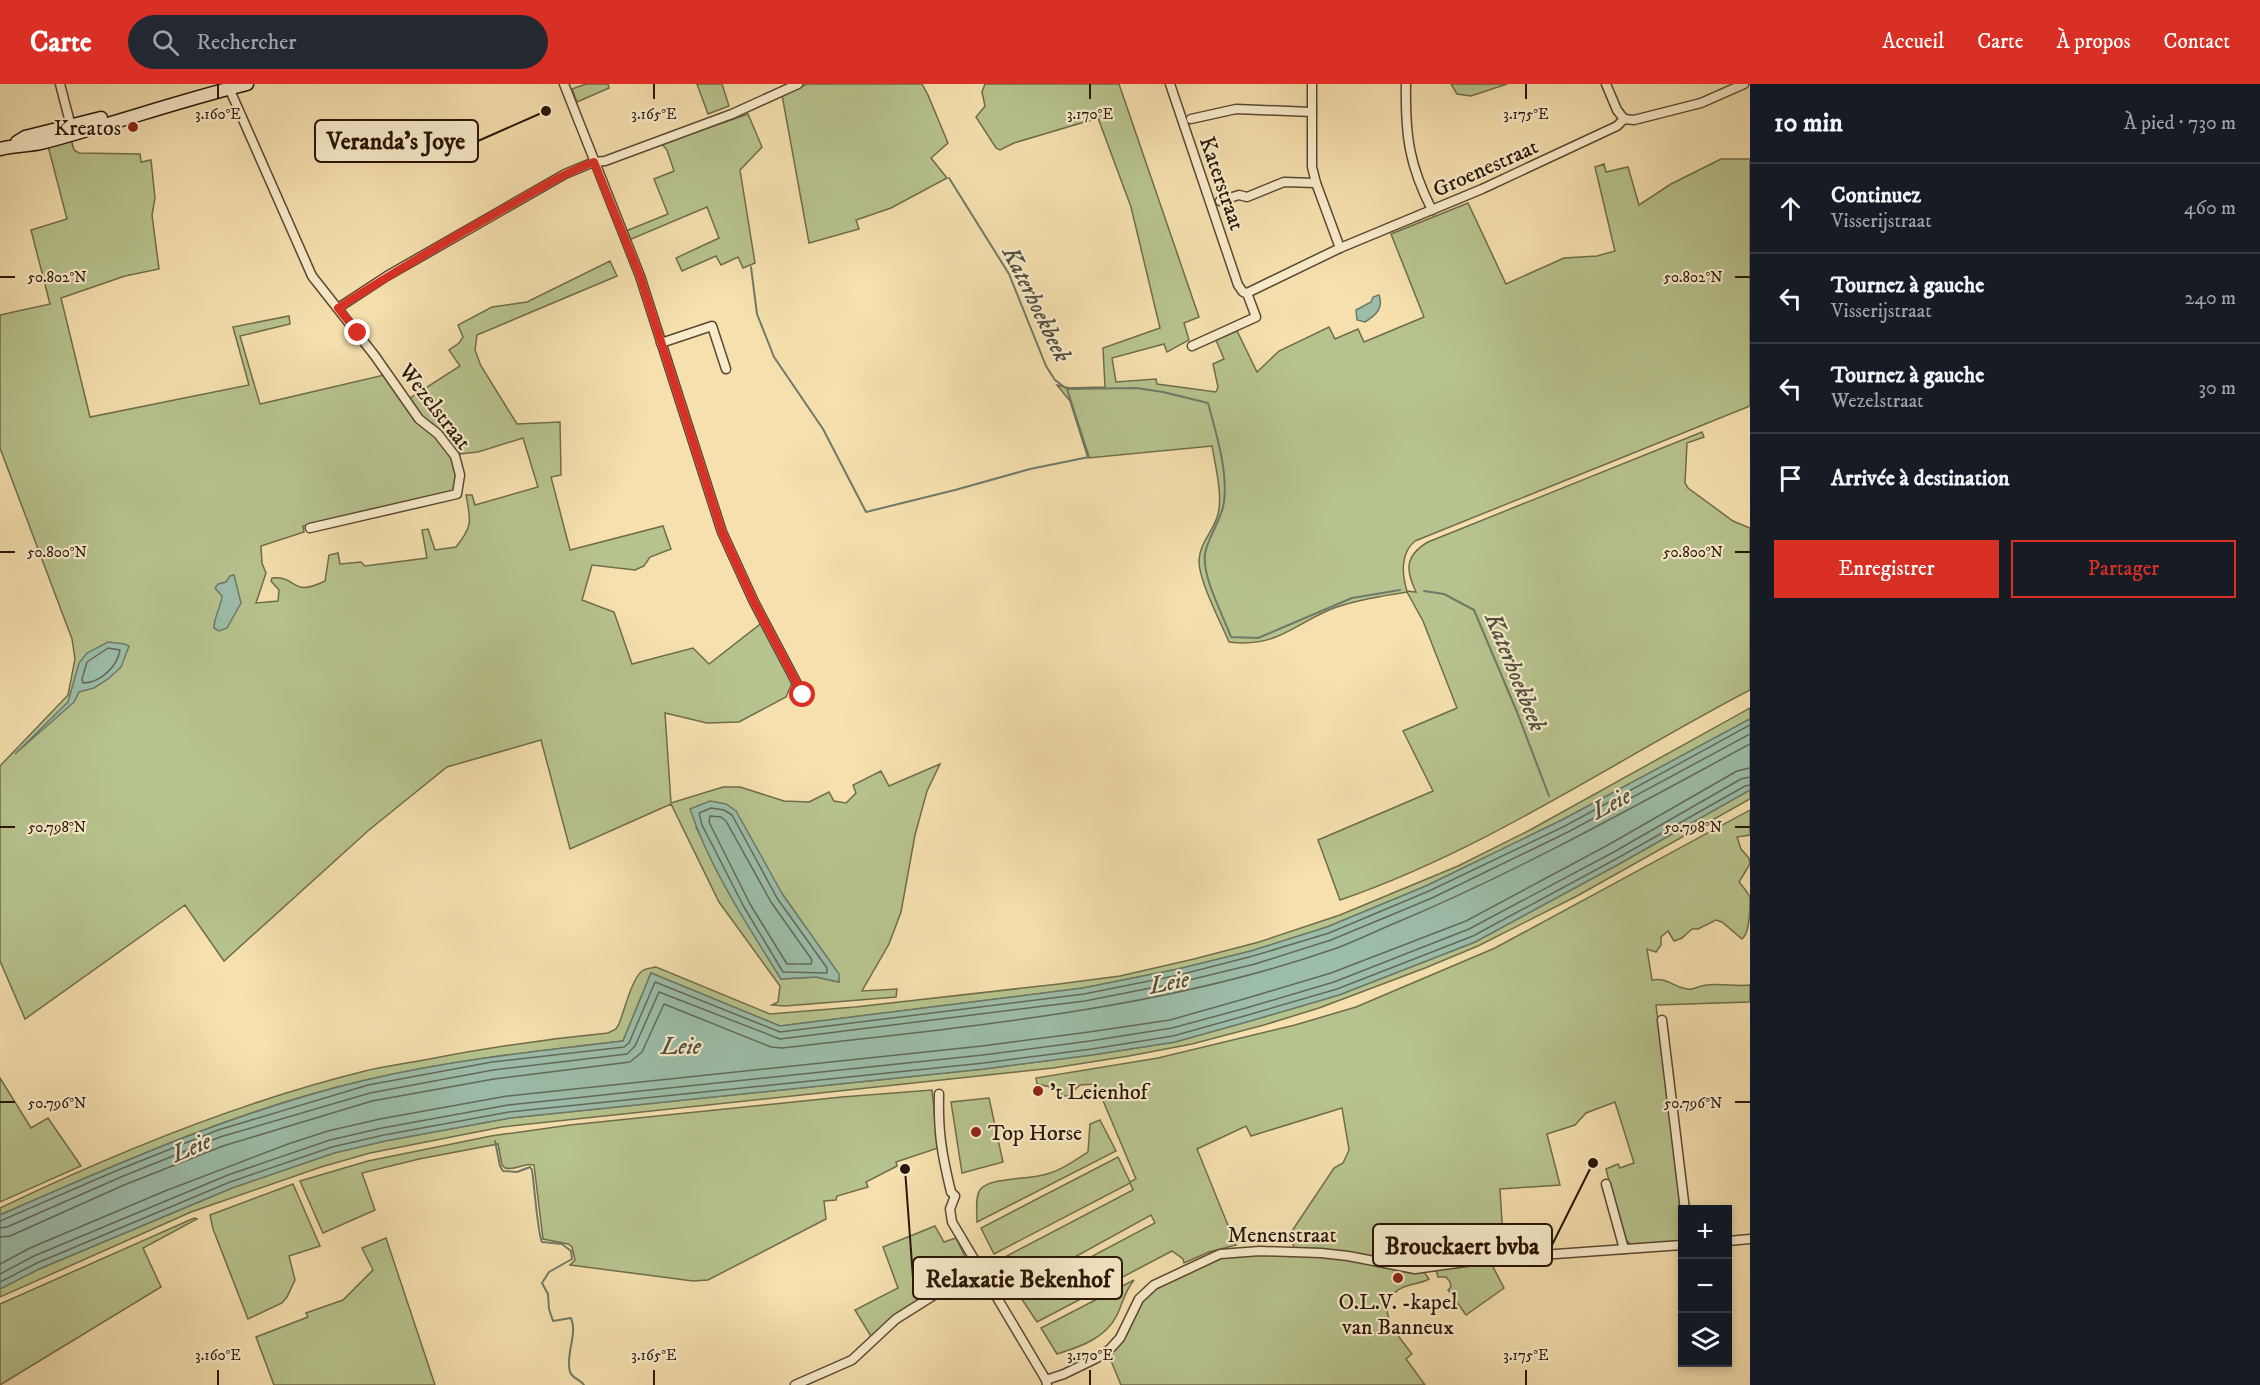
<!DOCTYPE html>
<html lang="fr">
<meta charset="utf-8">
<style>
body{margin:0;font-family:"IM FELL DW Pica",serif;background:#242831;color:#f1f3f6}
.controls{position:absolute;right:18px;bottom:18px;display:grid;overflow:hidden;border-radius:0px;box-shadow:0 3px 9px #0003}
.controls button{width:54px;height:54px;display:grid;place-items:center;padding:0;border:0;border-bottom:2px solid #363941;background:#171b24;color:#f1f3f6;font:30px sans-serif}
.stop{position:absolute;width:18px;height:18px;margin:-14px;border:4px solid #d93025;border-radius:50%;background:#fff}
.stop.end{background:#d93025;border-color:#fff;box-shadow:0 2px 6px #0008}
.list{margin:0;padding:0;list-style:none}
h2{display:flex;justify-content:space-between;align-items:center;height:78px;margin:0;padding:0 24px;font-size:26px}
h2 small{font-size:20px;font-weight:400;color:#9ea1a6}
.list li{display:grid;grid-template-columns:39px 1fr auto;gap:18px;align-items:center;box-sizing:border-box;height:90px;padding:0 24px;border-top:2px solid #363941}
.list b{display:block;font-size:22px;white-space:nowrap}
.list p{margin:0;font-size:20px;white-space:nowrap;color:#9ea1a6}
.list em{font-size:20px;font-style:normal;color:#9ea1a6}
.actions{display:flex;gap:12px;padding:18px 24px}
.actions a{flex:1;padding:14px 0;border:2px solid #d93025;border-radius:0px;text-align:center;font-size:21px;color:#d93025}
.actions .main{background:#d93025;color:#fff}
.icon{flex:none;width:33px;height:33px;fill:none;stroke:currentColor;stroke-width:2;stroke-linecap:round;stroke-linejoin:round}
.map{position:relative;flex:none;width:1750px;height:1301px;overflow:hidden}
header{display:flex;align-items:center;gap:36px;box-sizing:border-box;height:84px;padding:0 30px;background:#d93025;color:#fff}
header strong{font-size:28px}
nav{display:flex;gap:33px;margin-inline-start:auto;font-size:21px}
.search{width:420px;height:54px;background:#242831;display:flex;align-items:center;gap:15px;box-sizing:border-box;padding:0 21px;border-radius:33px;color:#9ea1a6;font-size:22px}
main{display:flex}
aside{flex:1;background:#171b24}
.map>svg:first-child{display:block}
.green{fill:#b7c38e;stroke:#706c4b;stroke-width:1.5;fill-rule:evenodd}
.water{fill:#9cbdaa;stroke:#6e7a69;stroke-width:1.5}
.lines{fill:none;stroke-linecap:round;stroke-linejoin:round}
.shore{stroke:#626959;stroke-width:1.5}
.stream{stroke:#6e7a69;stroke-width:2}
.street-casing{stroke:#5c4832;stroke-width:11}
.secondary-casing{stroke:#291508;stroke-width:15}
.street{stroke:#f8ebca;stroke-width:8}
.secondary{stroke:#f8ebca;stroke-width:12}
.route{stroke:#d93025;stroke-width:8}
.ticks{fill:none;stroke:#291508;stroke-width:2}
.poi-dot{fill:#8f2418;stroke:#f8ebca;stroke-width:2}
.labels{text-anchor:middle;stroke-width:4.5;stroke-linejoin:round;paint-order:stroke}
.poi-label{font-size:22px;fill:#291508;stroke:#f8ebca;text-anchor:start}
.street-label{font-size:22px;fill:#291508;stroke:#f8ebca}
.water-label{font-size:24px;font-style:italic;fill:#515041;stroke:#f8ebca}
.ticks-label{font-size:15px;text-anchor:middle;fill:#291508;stroke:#f8ebca;stroke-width:4.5;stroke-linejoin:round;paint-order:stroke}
.leader{fill:none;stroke:#291508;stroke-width:2}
.callout-dot{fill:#291508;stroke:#f8ebca;stroke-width:2}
.callout{fill:#f8ebca;stroke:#291508;stroke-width:2}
.callout-label{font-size:24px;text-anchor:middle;font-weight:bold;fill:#291508}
</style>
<header>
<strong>Carte</strong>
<div class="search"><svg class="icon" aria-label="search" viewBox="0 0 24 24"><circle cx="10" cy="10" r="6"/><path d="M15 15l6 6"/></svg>Rechercher</div>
<nav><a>Accueil</a><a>Carte</a><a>À propos</a><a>Contact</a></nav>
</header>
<main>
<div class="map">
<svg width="1750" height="1301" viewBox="0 0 1750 1301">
<rect width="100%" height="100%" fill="#f5e0ae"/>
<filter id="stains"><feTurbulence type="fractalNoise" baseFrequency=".00333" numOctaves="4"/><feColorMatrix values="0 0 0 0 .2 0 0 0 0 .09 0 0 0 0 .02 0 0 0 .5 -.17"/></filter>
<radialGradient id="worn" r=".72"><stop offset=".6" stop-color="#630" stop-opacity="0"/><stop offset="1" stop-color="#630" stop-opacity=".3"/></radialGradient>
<!-- green -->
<g class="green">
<path d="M586 0H608L609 4 577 18 572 5Z"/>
<path d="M697 0H722L729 22 708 30Z"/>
<path d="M807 0H922L928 11 948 59 931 74 947 94 891 124 856 136 859 145 809 159 782 11Z"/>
<path d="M985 0H1119L1199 233 1184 239 1189 256 1167 268 1164 260 1112 274 1116 298 1156 295 1157 300 1216 308 1218 303 1213 280 1224 275 1216 256 1237 247 1257 288 1279 267 1329 243 1335 255 1358 245 1364 258 1424 233 1391 150 1468 119 1506 200 1564 174 1597 172 1615 167 1595 83 1604 80 1606 88 1628 83 1639 121 1671 100 1721 75H1750V322L1415 457C1400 469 1402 491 1407 507L1416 508C1406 487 1404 472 1428 458L1702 348 1704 353 1687 359 1685 399 1688 404 1733 437 1750 444V606C1614 677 1486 766 1340 816L1318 756 1433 707 1403 647 1457 624 1423 537 1407 508C1382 512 1357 516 1334 524 1293 540 1278 564 1229 558 1221 539 1198 495 1199 476 1200 458 1214 447 1218 430 1223 412 1215 380 1212 362L1088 374 1070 317 1057 301 1069 304 1105 303 1103 264 1160 244 1131 123 1098 34 1014 59 1000 66 996 64 976 33 985 22 982 8Z"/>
<path d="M1451 0H1507L1471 12 1457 10Z"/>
<path d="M748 30 762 63 740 86 755 179 743 184 738 173 721 181 716 172 682 187 676 174 719 154 707 123 629 156 626 147 668 130 654 95 674 87 667 66 662 60Z"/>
<path d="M71 55 74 66 79 69 140 70 141 78 151 76 155 114 152 131 159 185 125 192 61 214 90 333 249 301 233 243 289 232 290 240 240 252 260 320 384 291 453 373 457 396 455 406 303 442 304 448 261 462 262 479 266 489 256 519 278 517 279 506 271 497 272 494C299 492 290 514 325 497L329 471 338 469 340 480 361 478 365 482 427 474 422 446 428 445 435 466 456 463C473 442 471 437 466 411H472L475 421 538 403 523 354 478 368 460 370 413 323 410 314 460 282 449 266 459 259 463 253 458 241 492 223 527 218 610 177 617 192 477 251 475 266 481 282 517 340 560 338 561 391 551 393 570 466 663 442 671 465 650 473 644 482 635 486 592 481 582 516 614 528 632 580 693 564 709 580 763 538 792 599 786 613 739 638 707 639 665 629 671 719 723 703H740L784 717 809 718 829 708 834 717 846 719 856 709 853 701 881 687 889 702 940 680 927 707 915 751 901 828 889 860 862 907 897 905 896 913 785 922 772 921 778 918 780 902 719 818 671 720 570 765 541 656 447 683 369 746 224 877 185 821 25 935 0 877V682L68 611 75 575 72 555 0 364V231L50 220 31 146 67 135 48 62ZM696 743 783 811 838 890 839 898 816 893 781 895 739 826Z"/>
<path d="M1750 624V635L1562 736 1426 802 1327 843 1251 867 1178 885 1083 904 780 942 651 889 623 957C537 967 451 976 366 996 239 1025 119 1079 0 1131V1124C117 1068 239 1018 365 987 384 982 404 980 424 976 485 964 546 955 608 949L616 945 619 940C624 927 632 895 642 887 646 884 652 884 656 883L770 930 855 923 1059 900 1120 892 1194 875 1259 858 1340 831 1458 782 1530 746Z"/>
<path d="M1750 706V715L1577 812 1478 862 1425 884 1319 924 1264 941 1192 960 1129 972 1053 984 502 1043 370 1069 321 1083 191 1128 0 1213V1205L39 1185 232 1104 334 1069 385 1057 510 1034 984 985 1092 971 1175 958 1250 937 1339 911 1475 858 1619 780Z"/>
<path d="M1750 726V751L1737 753 1741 765 1749 774 1750 780 1739 798C1742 802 1748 808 1750 814 1750 826 1750 849 1742 855L1722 838 1716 836 1698 845H1692L1682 854 1674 857 1668 847 1661 853V861L1656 868 1647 865 1652 896C1668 893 1674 904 1688 905 1693 906 1697 903 1702 902 1718 898 1734 903 1750 901V918L1656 921 1682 1131V1158L1631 1161 1623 1153 1606 1085 1618 1080 1620 1084 1634 1079 1615 1018 1586 1029 1575 1041 1547 1050 1560 1101 1500 1105 1504 1171 1417 1182 1349 1168 1294 1164 1290 1150 1334 1084 1343 1079 1349 1066 1342 1024 1251 1052 1246 1042 1197 1065 1236 1161 1209 1168 1184 1179 1183 1175 1172 1167 1037 1238 1019 1211 1155 1139 1151 1131 1015 1206 999 1176 1133 1106 1130 1099 994 1170 981 1144 1118 1073 1130 1098 1136 1095 1096 1000 1080 1001 1068 1012H1063L1056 1004 1037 1000 1036 994 1158 974 1295 941 1356 923 1495 864Z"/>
<path d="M0 994 31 1044 48 1034 81 1082 0 1118Z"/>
<path d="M932 1006 938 1064 896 1078 897 1082 866 1098 868 1103 837 1112 836 1116 824 1117 826 1135 708 1196 693 1197 570 1181 575 1176 572 1163 568 1160 543 1155 534 1081C523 1078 517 1087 505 1084L502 1081 498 1060 419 1075 362 1089 375 1126 323 1149 300 1097 368 1077 491 1052 570 1041 842 1013Z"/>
<path d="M989 1014 1003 1078 962 1089 951 1018Z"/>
<path d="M1100 1036 1116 1067 977 1138C977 1128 975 1113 980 1106 988 1094 1025 1095 1038 1092 1057 1089 1073 1078 1088 1068L1090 1040Z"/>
<path d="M293 1100 320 1162 289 1172 295 1196 287 1213 282 1219 248 1235 213 1145 210 1131Z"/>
<path d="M194 1134 197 1135 143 1164 161 1203 0 1301V1220Z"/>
<path d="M935 1142 944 1158 956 1154 968 1179 966 1187 872 1254 855 1226 898 1204 883 1163Z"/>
<path d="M386 1154 435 1301H274L256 1253 308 1233 306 1229 343 1216 373 1186 362 1164Z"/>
<path d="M1269 1170 1345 1175 1409 1189 1424 1188 1429 1195C1420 1200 1407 1200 1398 1206 1371 1223 1400 1254 1412 1270L1406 1275 1425 1301H1121L1109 1272 1122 1258 1138 1223 1154 1205 1217 1175 1230 1172Z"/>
<path d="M1491 1179 1504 1204 1466 1231 1448 1206 1451 1203 1450 1198 1446 1193H1438L1436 1186Z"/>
<path d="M1134 1196C1125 1207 1123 1218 1117 1231 1106 1254 1080 1263 1057 1270L1041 1244Z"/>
</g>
<!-- water -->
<g class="water">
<path d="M1379 211C1384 224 1376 231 1365 238L1357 236 1356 226 1371 218 1373 213Z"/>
<path d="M234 491 241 519 227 544 219 547 214 544C214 532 221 523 222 512L215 504 218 500 226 498 230 492Z"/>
<path d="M108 558 125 560 129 562 121 583 108 595 94 604 79 608 74 618 15 670 68 618 79 579 87 569Z"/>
<path d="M1750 635V706L1619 780 1475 858 1339 911 1250 937 1175 958 1092 971 984 985 510 1034 385 1057 334 1069 232 1104 39 1185 0 1205V1131C119 1079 239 1026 366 996 451 976 537 967 623 957L651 889 780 942 1083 904 1178 885 1251 867 1327 843 1426 802 1562 736Z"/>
<path d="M710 717 726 720 736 727 783 811 839 890V898L816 893 781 895C748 842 710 785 690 725Z"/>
</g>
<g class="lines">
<!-- shore -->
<g class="shore">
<path d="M108 564 120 566C117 583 100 599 83 599L82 595 87 578Z"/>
<path d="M711 724 724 726 732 731 777 814 827 884V889L783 888 744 823 702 741 699 729Z"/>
<path d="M710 732 721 733 726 737 771 818 812 876 811 880H787L750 820 709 738Z"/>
<path d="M0 1137 118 1086 218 1046 368 1001 492 978 624 963 629 959 655 898 780 948 1084 910 1179 891 1253 872 1329 849 1429 807 1565 742 1750 641"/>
<path d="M0 1144 7 1143 121 1093 220 1053 370 1009 493 986 627 970 635 962 659 908 780 955 1085 917 1181 898 1255 880 1331 856 1432 814 1568 748 1750 650"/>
<path d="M0 1153 10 1152 124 1101 223 1062 372 1017 494 995 630 978 642 968 664 920 771 963 782 964C967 942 1156 927 1334 865 1356 857 1378 846 1400 837 1521 786 1635 722 1750 660"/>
<path d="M0 1180 30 1164 165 1107 288 1060 328 1047 380 1035 507 1012 982 962 1089 948 1170 936 1244 915 1331 889 1466 837 1608 761 1737 687 1750 684"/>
<path d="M0 1190 34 1172 228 1091 330 1056 382 1044 508 1021 983 971 1090 957 1172 944 1246 924 1334 898 1469 845 1612 769 1741 695 1750 693"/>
<path d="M0 1198 37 1179 230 1098 332 1063 384 1051 509 1028 984 979 1092 965 1173 952 1248 931 1337 905 1473 852 1616 775 1745 702 1750 701"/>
</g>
<!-- stream -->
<g class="stream">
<path d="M949 94 1009 190 1046 282 1055 296 1067 305 1136 304 1163 308 1208 319C1216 349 1228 386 1224 418 1222 435 1207 455 1205 470 1202 493 1223 531 1231 553L1258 554 1352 514 1400 506"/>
<path d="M751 183 757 230 774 273 823 345 866 428 955 406 1030 385 1089 373 1067 305"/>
<path d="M1424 507 1444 510 1474 526 1517 628 1549 712"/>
<path d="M495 1057 500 1082 503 1087 517 1088 530 1083 532 1086C534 1098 538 1152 542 1158L562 1160 571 1167 572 1175 549 1188 542 1199 548 1210 549 1225 553 1237 571 1234C578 1250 565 1270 570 1288 573 1295 580 1295 584 1301"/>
</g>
<defs>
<g id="street">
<path d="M60 0 72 46"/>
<path d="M564 0 640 192 722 448 754 518 803 611"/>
<path d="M1170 0 1238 201 1243 208 1247 209 1340 164 1482 105 1617 42 1624 35"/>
<path d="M1312 0V83L1316 99 1340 164"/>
<path d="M1406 0C1405 51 1409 81 1432 126"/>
<path d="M1606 0 1617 26 1624 35"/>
<path d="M229 4 312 192 375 272 419 335 438 350 455 372 460 391 457 410 310 444"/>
<path d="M1191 35 1236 25 1312 28"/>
<path d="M1624 35 1634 36 1701 19 1744 0"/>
<path d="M1220 117 1239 111 1247 113 1284 98 1316 99"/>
<path d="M338 224 387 192 565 90 594 78 605 77 732 30 798 0"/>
<path d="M661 259 712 242 726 285"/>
<path d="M1192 262 1256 233 1247 209"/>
<path d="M1662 936 1685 1126"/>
<path d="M939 1010C938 1049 942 1071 951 1108L955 1112 950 1125 952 1138 1046 1296 1047 1301"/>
<path d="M1606 1100 1624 1165"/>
<path d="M1728 1157 1750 1155"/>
<path d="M1046 1296 1064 1290 1097 1274 1110 1265 1120 1254 1139 1215 1154 1201 1220 1170 1260 1167 1321 1169 1348 1172 1415 1185 1487 1175 1682 1161"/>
<path d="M795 1301 852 1276 896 1235 977 1184"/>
</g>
<g id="secondary">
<path d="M17 58 25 53 101 34"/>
<path d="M0 65C14 61 28 62 41 59 110 41 178 17 247 0"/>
</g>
</defs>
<!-- street casing -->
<use href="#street" class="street-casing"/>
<!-- secondary casing -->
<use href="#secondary" class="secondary-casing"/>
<!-- street -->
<use href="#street" class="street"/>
<!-- secondary -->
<use href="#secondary" class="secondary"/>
</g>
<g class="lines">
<!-- route -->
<path class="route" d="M358 249 338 224C391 190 445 158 500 127 531 110 561 90 594 78L640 192 722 448 754 518 803 611"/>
</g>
<!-- ticks -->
<path class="ticks" d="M218 0V15M654 0V15M1090 0V15M1526 0V15M0 193H15M1735 193H1750M0 468H15M1735 468H1750M0 743H15M1735 743H1750M0 1018H15M1735 1018H1750M218 1286V1301M654 1286V1301M1090 1286V1301M1526 1286V1301"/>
<!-- markers -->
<g class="poi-dot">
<circle cx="133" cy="43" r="6"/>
<circle cx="1038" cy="1007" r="6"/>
<circle cx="976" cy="1048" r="6"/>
<circle cx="1398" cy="1194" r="6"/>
</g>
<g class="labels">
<!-- poi labels -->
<g class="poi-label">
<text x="121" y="51" text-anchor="end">Kreatos</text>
<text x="1050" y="1015">'t Leienhof</text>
<text x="988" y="1056">Top Horse</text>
<text x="1398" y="1225" text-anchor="middle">O.L.V. -kapel<tspan x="1398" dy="25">van Banneux</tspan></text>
</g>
<!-- street labels -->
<g class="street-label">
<text transform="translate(1485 83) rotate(-24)" y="8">Groenestraat</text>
<text transform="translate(1223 99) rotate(71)" y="8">Katerstraat</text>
<text transform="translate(436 322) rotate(52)" y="8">Wezelstraat</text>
<text x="1282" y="1158">Menenstraat</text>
</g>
<!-- water labels -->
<g class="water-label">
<text transform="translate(1037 220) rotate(64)" y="8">Katerhoekbeek</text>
<text transform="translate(1516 588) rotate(68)" y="8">Katerhoekbeek</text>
<text transform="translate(1611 719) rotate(-28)" y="8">Leie</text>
<text transform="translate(1169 898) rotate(-11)" y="8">Leie</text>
<text x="681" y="970">Leie</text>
<text transform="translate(191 1063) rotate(-23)" y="8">Leie</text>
</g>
</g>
<g class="ticks-label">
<text x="218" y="35">3.160°E</text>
<text x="654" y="35">3.165°E</text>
<text x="1090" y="35">3.170°E</text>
<text x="1526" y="35">3.175°E</text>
<text x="57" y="198">50.802°N</text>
<text x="1693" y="198">50.802°N</text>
<text x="57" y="473">50.800°N</text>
<text x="1693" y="473">50.800°N</text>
<text x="57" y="748">50.798°N</text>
<text x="1693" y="748">50.798°N</text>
<text x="57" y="1024">50.796°N</text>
<text x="1693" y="1024">50.796°N</text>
<text x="218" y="1276">3.160°E</text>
<text x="654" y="1276">3.165°E</text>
<text x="1090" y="1276">3.170°E</text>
<text x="1526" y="1276">3.175°E</text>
</g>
<!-- callouts -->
<path class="leader" d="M546 27L478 57M1593 1079L1552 1161M905 1085L913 1194"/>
<g class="callout-dot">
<circle cx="546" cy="27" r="6"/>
<circle cx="1593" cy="1079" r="6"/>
<circle cx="905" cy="1085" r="6"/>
</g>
<g class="callout">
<rect x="315" y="36" width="163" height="42" rx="6"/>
<rect x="1373" y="1140" width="179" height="42" rx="6"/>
<rect x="913" y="1173" width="209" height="42" rx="6"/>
</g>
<g class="callout-label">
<text x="396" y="65">Veranda's Joye</text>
<text x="1462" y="1170">Brouckaert bvba</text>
<text x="1018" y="1203">Relaxatie Bekenhof</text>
</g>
<rect width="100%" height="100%" filter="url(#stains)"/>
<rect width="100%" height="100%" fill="url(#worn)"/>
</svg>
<div class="controls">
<button>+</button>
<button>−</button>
<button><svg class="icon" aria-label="layers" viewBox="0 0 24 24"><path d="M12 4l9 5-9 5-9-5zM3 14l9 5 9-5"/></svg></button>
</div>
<div class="stop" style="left:803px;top:611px"></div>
<div class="stop end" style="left:358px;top:249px"></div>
</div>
<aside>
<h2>10 min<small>À pied · 730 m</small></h2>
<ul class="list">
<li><svg class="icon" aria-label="ahead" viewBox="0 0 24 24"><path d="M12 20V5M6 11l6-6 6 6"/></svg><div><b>Continuez</b><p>Visserijstraat</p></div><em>460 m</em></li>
<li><svg class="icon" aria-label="left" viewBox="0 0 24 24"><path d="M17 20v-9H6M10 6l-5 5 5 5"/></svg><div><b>Tournez à gauche</b><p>Visserijstraat</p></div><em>240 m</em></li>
<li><svg class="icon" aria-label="left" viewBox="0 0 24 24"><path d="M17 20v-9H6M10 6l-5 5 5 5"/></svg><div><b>Tournez à gauche</b><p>Wezelstraat</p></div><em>30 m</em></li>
<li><svg class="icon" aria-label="arrive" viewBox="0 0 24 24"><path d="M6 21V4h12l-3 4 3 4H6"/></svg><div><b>Arrivée à destination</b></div></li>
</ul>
<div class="actions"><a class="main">Enregistrer</a><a>Partager</a></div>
</aside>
</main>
